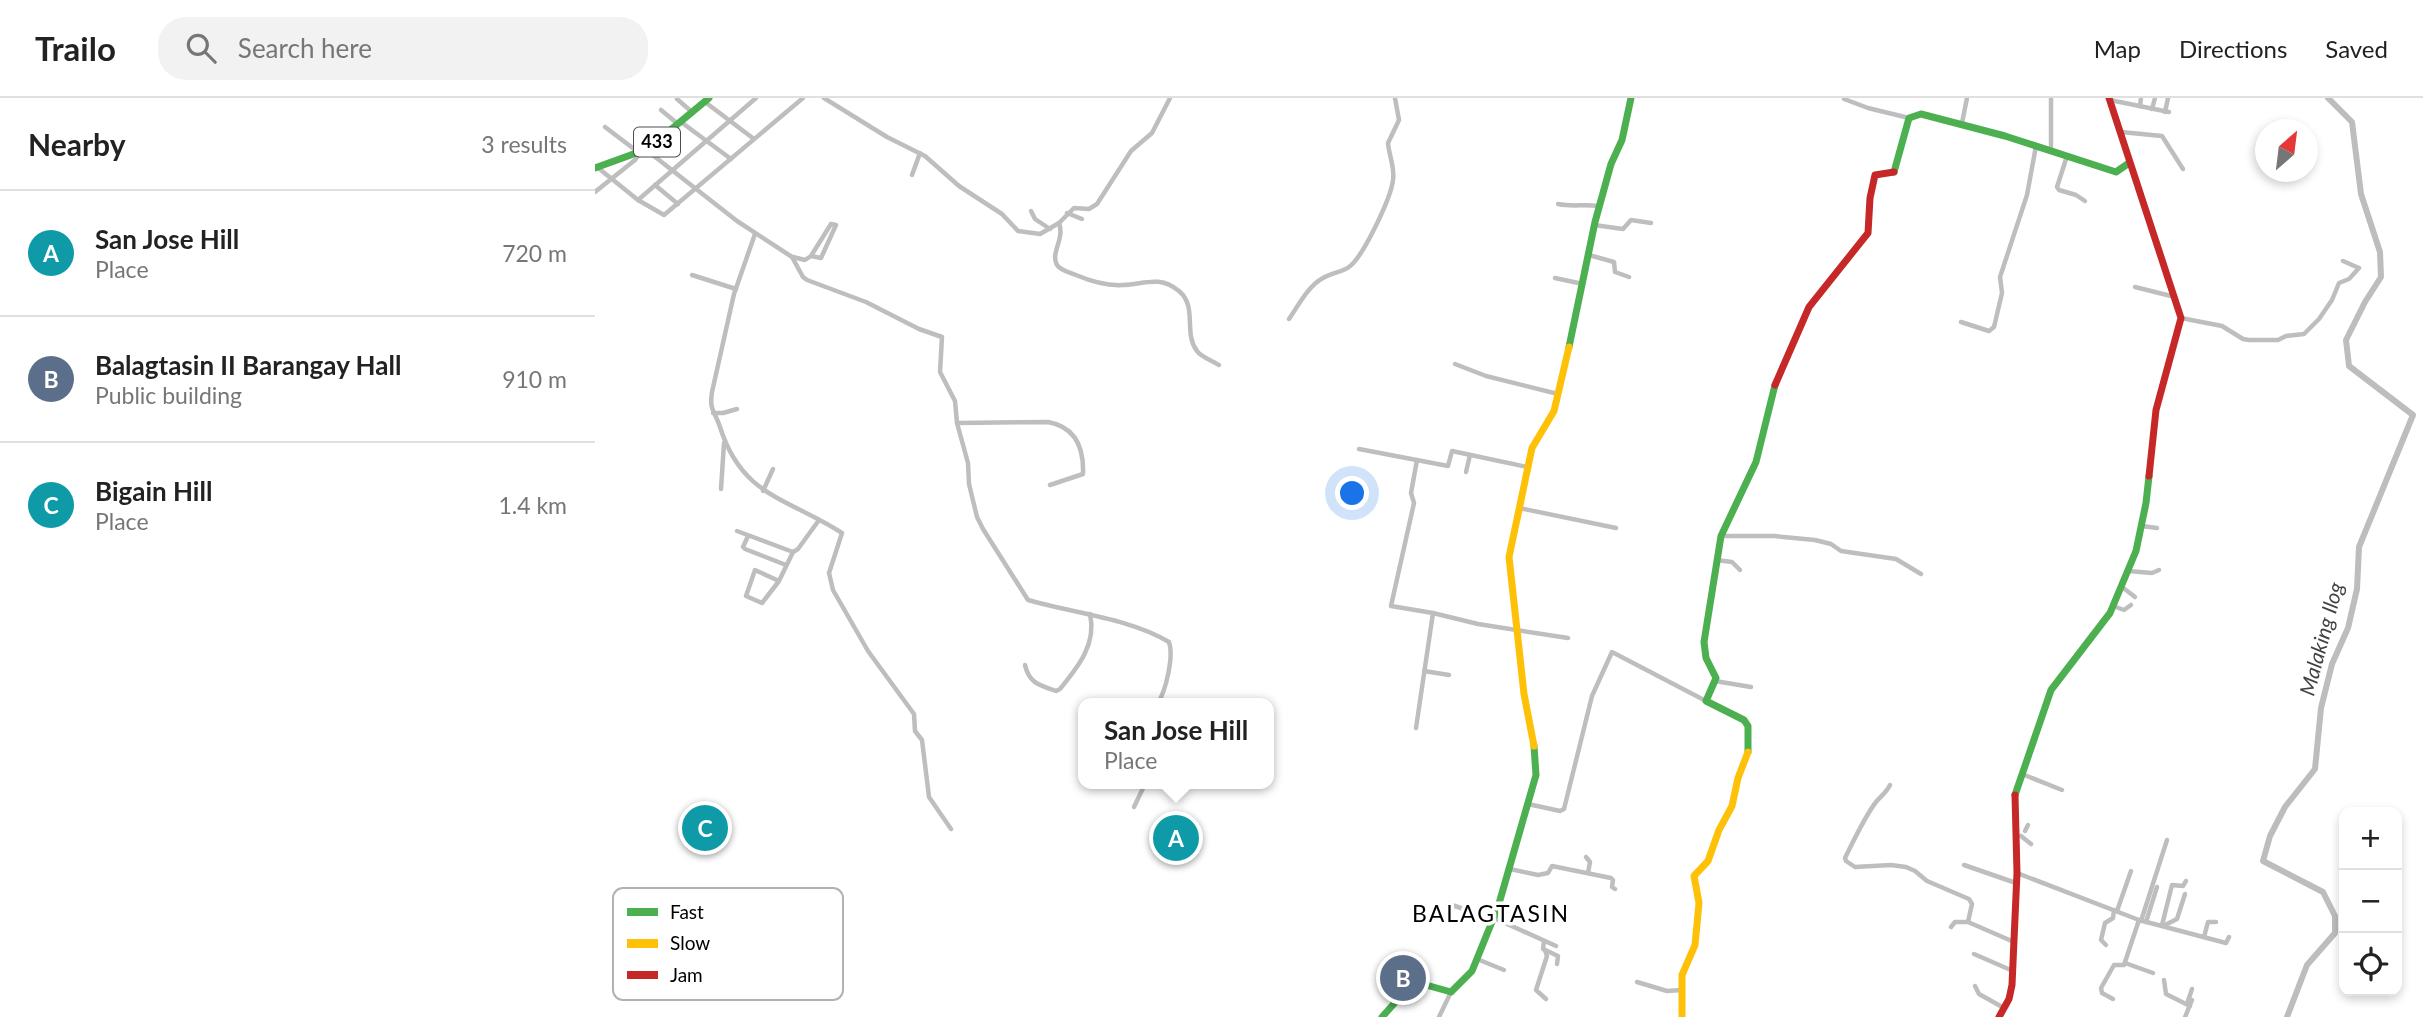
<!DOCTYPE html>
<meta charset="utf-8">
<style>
body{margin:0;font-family:Lato,sans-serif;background:#f2f2f2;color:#222}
.controls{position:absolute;right:21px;bottom:21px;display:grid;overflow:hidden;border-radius:14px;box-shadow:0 4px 10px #0003}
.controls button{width:63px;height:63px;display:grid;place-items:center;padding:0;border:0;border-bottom:2px solid #e0e0e0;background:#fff;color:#222;font:35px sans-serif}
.compass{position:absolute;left:1660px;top:21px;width:63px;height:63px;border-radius:50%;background:#fff;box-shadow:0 4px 10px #0003;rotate:28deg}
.you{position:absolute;left:758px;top:396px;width:24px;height:24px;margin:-18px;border:5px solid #fff;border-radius:50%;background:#1a73e8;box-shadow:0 0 0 10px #1a73e833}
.badge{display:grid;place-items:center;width:46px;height:46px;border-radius:50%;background:#b45309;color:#fff;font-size:23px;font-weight:700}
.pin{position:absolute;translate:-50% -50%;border:4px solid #fff;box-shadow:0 2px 7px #0006}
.popup{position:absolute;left:483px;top:600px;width:196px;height:91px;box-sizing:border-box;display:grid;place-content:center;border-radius:14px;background:#fff;filter:drop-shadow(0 2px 5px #0005);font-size:23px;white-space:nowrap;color:#767676}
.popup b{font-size:26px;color:#222}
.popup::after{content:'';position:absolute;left:50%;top:100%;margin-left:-14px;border:14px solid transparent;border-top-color:#fff}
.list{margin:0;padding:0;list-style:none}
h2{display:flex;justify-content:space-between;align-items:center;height:91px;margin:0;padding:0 28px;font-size:30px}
h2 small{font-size:23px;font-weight:400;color:#767676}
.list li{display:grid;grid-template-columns:46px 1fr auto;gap:21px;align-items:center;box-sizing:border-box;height:126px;padding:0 28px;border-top:2px solid #e0e0e0}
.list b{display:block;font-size:26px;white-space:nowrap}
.list p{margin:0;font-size:23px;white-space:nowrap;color:#767676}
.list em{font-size:23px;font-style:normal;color:#767676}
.icon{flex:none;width:38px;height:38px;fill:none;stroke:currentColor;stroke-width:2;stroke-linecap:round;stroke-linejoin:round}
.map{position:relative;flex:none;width:1828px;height:919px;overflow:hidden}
header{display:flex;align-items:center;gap:42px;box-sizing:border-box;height:98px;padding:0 35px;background:#fff;border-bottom:2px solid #e0e0e0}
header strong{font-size:33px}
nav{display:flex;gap:38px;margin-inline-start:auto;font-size:24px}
.search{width:490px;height:63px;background:#f2f2f2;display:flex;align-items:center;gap:18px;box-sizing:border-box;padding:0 24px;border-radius:28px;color:#767676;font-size:26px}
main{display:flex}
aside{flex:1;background:#fff}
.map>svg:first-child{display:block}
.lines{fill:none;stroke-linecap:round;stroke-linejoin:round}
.river{stroke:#bdbdbd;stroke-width:6}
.street{stroke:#bebebe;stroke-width:4.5}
.fast{stroke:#4caf50;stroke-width:7}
.slow{stroke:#ffc107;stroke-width:7}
.jam{stroke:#c62828;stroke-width:7}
.labels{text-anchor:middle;stroke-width:7;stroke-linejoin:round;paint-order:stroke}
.shield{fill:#fff;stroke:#4c4c4c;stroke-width:2}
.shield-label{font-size:18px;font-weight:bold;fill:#000}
.water-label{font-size:21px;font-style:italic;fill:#424242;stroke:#fff}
.quarter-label{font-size:23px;letter-spacing:2px;fill:#000;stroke:#fff}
.key{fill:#fff;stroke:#b2b2b2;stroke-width:2}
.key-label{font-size:19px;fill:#000}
</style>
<header>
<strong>Trailo</strong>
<div class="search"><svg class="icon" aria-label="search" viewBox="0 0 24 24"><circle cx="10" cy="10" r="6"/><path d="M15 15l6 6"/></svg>Search here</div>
<nav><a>Map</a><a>Directions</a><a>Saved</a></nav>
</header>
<main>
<aside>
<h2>Nearby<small>3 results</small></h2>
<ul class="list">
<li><span class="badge" style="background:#0f9aa8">A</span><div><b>San Jose Hill</b><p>Place</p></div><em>720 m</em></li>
<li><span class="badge" style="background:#5c6f8a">B</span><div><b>Balagtasin II Barangay Hall</b><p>Public building</p></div><em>910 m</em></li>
<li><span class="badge" style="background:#0f9aa8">C</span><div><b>Bigain Hill</b><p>Place</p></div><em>1.4 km</em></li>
</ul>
</aside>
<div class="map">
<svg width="1828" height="919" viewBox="0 0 1828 919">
<rect width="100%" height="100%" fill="#fff"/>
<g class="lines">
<!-- river -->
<path class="river" d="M1692 919 1712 867 1740 835V818L1728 794 1668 763 1675 738 1690 709 1720 671 1726 610 1737 566 1753 530 1762 491 1764 449 1818 317 1754 268 1751 242 1770 204 1786 179 1785 154 1766 96 1757 24 1733 0"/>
<!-- street -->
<g class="street">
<path d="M229 0 292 39 330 58 364 88 407 116 423 133 445 136 464 125 479 110 494 111 502 106 536 53 557 35 575 0"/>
<path d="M82 1 97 14"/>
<path d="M1249 1 1273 10 1314 20"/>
<path d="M1515 2 1574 14"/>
<path d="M110 4 159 41"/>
<path d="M1545 8 1546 0"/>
<path d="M1557 11 1560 0"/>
<path d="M66 12 83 26"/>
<path d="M1570 14 1573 0"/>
<path d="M86 24 136 61"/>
<path d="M1367 25 1372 0"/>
<path d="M10 29 43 54"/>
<path d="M1526 34 1567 38 1588 71"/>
<path d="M50 51 142 123 197 159 208 179 212 182 271 204 324 231 347 239 345 274 360 303 362 325 373 365 374 386 382 419 388 431 433 502C477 515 534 520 574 544 579 558 571 592 563 605"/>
<path d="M1456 52V0"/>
<path d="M1472 58 1462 89 1464 92 1481 97 1490 103"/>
<path d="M2 69 43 102 69 117 208 0"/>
<path d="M317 77 325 55"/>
<path d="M60 87 83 106"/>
<path d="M0 94 40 62 46 53"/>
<path d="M43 102 161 0"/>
<path d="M963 106C977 109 989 106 1004 108"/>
<path d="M436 113 440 121 455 131"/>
<path d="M472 115 487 121"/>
<path d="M464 125C470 141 455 155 462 167 466 173 474 174 481 177 495 183 512 188 528 187 550 186 564 177 584 193 603 209 588 235 602 253 606 259 618 263 624 267"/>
<path d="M999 127 1028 131 1036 122 1056 125"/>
<path d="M160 136 139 196 117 294C114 313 120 313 125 329 147 399 193 400 247 435L234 475 238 492 273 553 319 616 320 633 327 642 334 699 356 731"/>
<path d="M994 157 1019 164 1020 174 1034 179"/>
<path d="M198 159 210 162 216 158 226 160 241 127 236 126 216 158"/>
<path d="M97 177 141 191"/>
<path d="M960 180 988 186"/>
<path d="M1540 189 1580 199"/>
<path d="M1586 220 1627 228 1648 241 1654 242H1683L1691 238 1709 236 1724 221 1737 202 1744 185 1754 181 1764 170 1748 163"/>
<path d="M694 221C703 208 713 188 728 180 736 175 747 174 754 169 768 159 796 100 798 82 800 69 794 58 793 45L804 22 800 0"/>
<path d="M1366 224 1394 233 1399 229 1407 195 1405 179 1432 97 1441 48"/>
<path d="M860 266 891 278 963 296"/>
<path d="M118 315H128L142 311"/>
<path d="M362 325 453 324C481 329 489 350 488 376L455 387"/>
<path d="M764 351 853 368 857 353 932 369"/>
<path d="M822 362 816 395 819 405 796 508 838 515 883 526 973 540"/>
<path d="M871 374 875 357"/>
<path d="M126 391 129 345"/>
<path d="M168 393 178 371"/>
<path d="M924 410 1021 430"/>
<path d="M1547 428 1562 430"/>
<path d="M142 433 198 454 203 451 224 422"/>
<path d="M153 438 148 449 150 451 191 467"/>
<path d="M1126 438H1179L1220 442 1236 446 1246 453 1301 461 1326 476"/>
<path d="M1121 462 1137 464 1145 472"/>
<path d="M1533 473 1557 475 1564 472"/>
<path d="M184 483 160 472 151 498 167 505 184 483 198 454"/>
<path d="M1527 489 1540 499"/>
<path d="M1518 508 1529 512 1536 507"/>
<path d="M430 567C434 585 444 587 461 593L465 591C483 569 502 546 495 516"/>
<path d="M829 573 854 577"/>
<path d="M1120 583 1156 589"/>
<path d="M821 630 838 515"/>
<path d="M1427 676 1467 692"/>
<path d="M1295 687C1291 695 1286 698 1281 704 1270 718 1258 744 1250 760L1251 763 1260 769 1296 767 1311 769 1320 773 1332 783 1374 801 1377 806 1373 824 1419 844"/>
<path d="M933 706 965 713 969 711 997 598 1017 554 1111 603"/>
<path d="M539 709 550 686"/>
<path d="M1430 733 1433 727"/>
<path d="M1426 738 1436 746"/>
<path d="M991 759 995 764 993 775"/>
<path d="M1369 767 1421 785"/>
<path d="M915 771 943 777 953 775 957 768 1016 780 1018 782 1017 789 1020 791"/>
<path d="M1422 775 1544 822 1631 845 1634 839"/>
<path d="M854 806 898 821"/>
<path d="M1522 813 1536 773"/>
<path d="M899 820 961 848"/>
<path d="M1546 823 1572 742"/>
<path d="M1551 824 1562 789"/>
<path d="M1567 827 1577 787 1588 788 1591 783"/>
<path d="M1570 827 1582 821 1590 796"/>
<path d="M1356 829 1360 824H1373"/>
<path d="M1609 839 1613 824H1621"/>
<path d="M949 843 948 851 963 858 962 866"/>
<path d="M1511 847 1506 842 1510 825 1518 820 1519 812"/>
<path d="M950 852 952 858 941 892 951 901"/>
<path d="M1379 856 1418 873"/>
<path d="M882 861 909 872"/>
<path d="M1530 865 1558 875"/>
<path d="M1569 882 1571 896 1595 908"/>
<path d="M1042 884 1072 893 1087 892"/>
<path d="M1380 888 1384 896 1409 910"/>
<path d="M1518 901 1507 895 1506 890 1519 867H1529L1544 822"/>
<path d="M1592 906 1597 891"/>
<path d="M844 919 856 894"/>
<path d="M1590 919 1597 902"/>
</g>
<!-- fast -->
<g class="fast">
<path d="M0 70 44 54 61 44 114 0"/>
<path d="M1299 74 1314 20 1326 16 1410 38 1521 74 1534 65"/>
<path d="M974 249 1000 124 1016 66 1027 42 1036 0"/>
<path d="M1153 654V628L1149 622 1111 603 1121 580 1111 560 1109 544 1126 438 1161 364 1180 287"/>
<path d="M1420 697 1456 592 1515 515 1541 453 1551 405 1554 378"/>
<path d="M787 919 814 889 824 885 856 894 877 873 903 809 941 677 939 648"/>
</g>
<!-- slow -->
<g class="slow">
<path d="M939 648 929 596 914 459 937 350 959 313 974 249"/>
<path d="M1087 919V877L1100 847 1104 805 1099 778 1113 763 1124 732 1137 708 1143 680 1153 654"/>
</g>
<!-- jam -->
<g class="jam">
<path d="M1514 0 1586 220 1561 312 1554 378"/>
<path d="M1180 287 1214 209 1273 135 1275 100 1280 77 1299 74"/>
<path d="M1404 919 1414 901 1417 887 1422 775 1420 697"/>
</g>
</g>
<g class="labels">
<!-- shield labels -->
<rect class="shield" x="39" y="29.5" width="46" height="29" rx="5"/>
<g class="shield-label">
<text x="62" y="50">433</text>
</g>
<!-- water labels -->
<g class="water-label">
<text transform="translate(1727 541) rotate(-75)" y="7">Malaking Ilog</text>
</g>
<!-- quarter labels -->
<g class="quarter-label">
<text x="896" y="824">BALAGTASIN</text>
</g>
</g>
<!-- legend -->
<rect x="18" y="790" width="230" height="112" rx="10" class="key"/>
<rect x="32" y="810" width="31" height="8" fill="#4caf50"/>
<rect x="32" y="841" width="31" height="9" fill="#ffc107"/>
<rect x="32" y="873" width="31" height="8" fill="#c62828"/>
<g class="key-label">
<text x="75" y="821">Fast</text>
<text x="75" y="852">Slow</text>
<text x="75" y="884">Jam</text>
</g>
</svg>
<div class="controls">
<button>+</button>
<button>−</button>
<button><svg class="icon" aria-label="locate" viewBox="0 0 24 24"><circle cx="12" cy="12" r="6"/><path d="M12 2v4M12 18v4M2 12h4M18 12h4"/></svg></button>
</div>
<svg class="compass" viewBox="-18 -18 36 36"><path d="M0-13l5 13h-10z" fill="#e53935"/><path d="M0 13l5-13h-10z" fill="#767676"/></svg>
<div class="you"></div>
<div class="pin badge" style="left:581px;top:740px;background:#0f9aa8">A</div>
<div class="popup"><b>San Jose Hill</b>Place</div>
<div class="pin badge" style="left:808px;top:880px;background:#5c6f8a">B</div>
<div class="pin badge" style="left:110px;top:730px;background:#0f9aa8">C</div>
</div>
</main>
